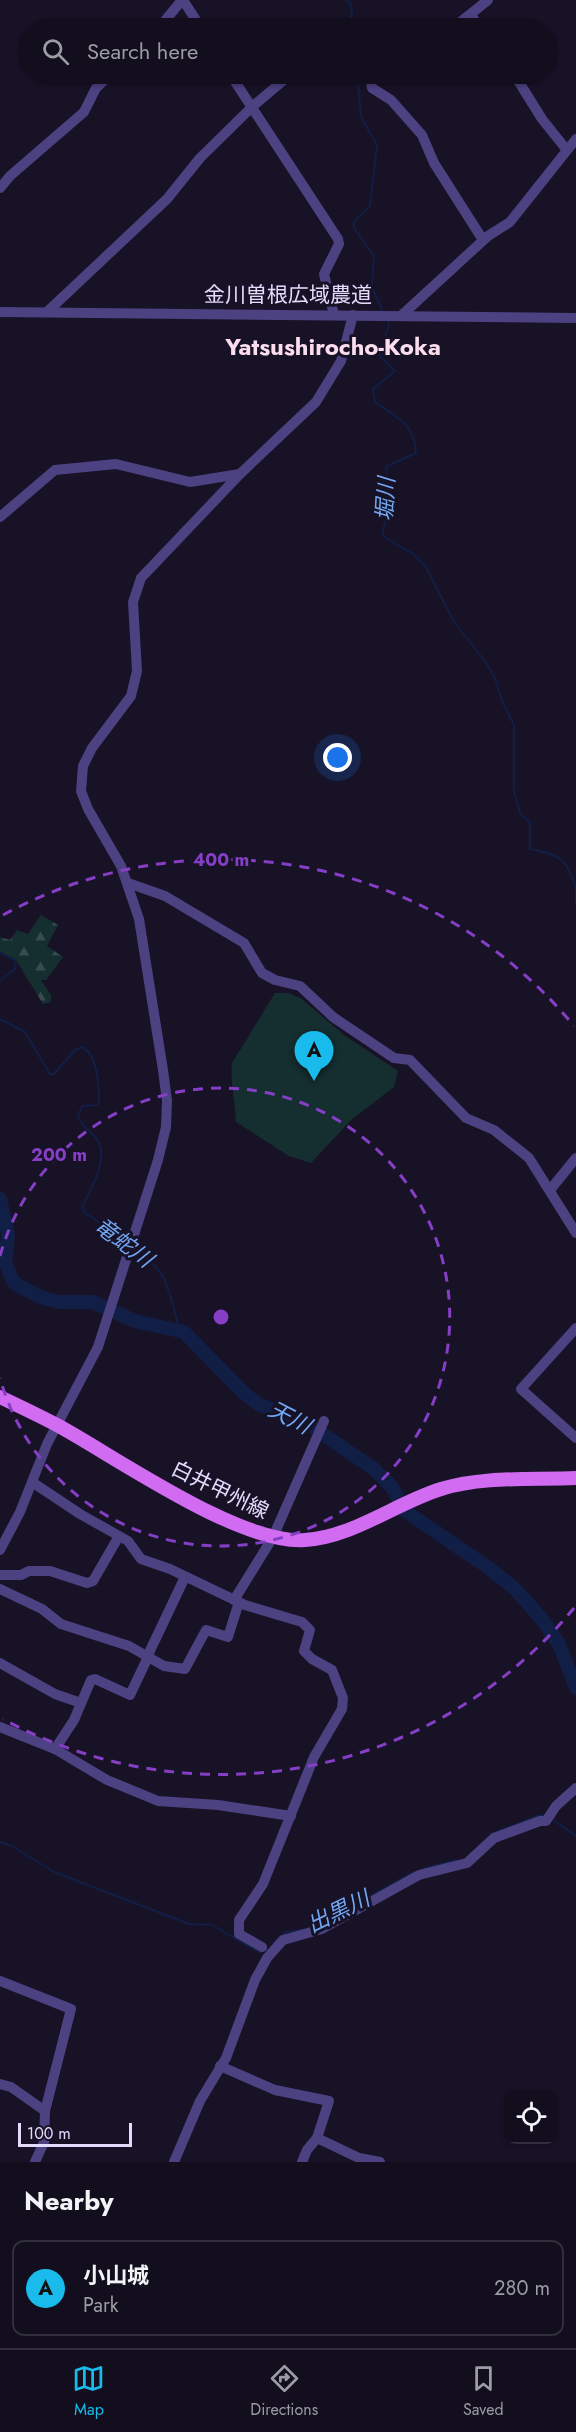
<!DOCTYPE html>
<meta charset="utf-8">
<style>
body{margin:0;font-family:Jost,"Noto Sans JP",sans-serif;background:#1b1726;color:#f1f3f6}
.controls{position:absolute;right:18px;bottom:18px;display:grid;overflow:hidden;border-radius:12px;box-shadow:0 2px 4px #0004}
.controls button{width:54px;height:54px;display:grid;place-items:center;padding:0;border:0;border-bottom:2px solid #312e3b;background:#120e1d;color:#f1f3f6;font:30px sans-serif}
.scale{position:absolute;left:18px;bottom:15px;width:114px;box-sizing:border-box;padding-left:6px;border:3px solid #e3dbfc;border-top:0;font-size:16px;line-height:21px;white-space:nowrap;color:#e3dbfc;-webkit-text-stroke:4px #181227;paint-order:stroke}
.you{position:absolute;left:338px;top:758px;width:21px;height:21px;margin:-15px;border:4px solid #fff;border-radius:50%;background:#1a73e8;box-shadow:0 0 0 9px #1a73e833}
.badge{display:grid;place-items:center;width:39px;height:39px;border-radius:50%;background:#18bbeb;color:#111;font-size:20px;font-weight:700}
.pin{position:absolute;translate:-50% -50px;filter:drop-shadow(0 2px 3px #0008)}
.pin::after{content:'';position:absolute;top:32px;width:21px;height:18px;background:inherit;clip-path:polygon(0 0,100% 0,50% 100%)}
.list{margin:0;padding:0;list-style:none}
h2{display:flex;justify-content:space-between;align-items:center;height:78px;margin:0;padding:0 24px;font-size:26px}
h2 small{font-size:20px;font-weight:400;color:#9c9ca4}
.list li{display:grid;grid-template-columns:39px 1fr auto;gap:18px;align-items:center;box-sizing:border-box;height:96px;margin:0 12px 12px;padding:0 12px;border:2px solid #312e3b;border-radius:12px}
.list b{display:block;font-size:22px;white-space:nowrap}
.list p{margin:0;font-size:20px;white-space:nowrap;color:#9c9ca4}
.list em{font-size:20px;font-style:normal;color:#9c9ca4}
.icon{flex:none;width:33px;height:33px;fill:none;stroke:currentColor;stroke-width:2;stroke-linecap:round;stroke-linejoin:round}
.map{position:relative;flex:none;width:576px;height:2162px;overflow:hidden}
.search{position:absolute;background:#120e1d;box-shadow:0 2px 4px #0004;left:18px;right:18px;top:18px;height:66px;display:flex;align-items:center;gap:15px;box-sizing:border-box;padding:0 21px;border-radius:33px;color:#9c9ca4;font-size:22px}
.sheet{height:186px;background:#120e1d}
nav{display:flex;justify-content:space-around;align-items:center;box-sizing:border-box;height:84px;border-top:2px solid #312e3b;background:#120e1d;font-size:16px;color:#9c9ca4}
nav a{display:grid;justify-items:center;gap:3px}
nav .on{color:#18bbeb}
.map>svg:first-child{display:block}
.forest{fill:url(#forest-firs)}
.park{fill:#152e30}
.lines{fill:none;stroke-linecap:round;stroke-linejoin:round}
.stream{stroke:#111e46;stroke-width:2}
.river{stroke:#111e46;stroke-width:14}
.minor{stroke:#4c4181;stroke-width:10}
.major{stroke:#d16bf2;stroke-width:14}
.ring{fill:none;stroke:#853ec5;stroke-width:3;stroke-dasharray:10 8}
.labels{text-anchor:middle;stroke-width:6;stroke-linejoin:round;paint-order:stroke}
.street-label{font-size:21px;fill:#e3dbfc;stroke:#181227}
.water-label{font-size:22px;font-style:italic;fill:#72a7f3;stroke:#181227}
.quarter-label{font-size:24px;font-weight:bold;fill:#fcdded;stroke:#181227}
.centre{fill:#853ec5;stroke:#181227;stroke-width:3}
.ring-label{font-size:18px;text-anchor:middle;font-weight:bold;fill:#853ec5;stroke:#181227;stroke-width:6;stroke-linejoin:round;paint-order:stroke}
</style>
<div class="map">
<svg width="576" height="2162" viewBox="0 0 576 2162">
<defs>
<pattern id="forest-firs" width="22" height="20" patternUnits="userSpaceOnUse" patternTransform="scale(1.5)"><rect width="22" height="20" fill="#152e30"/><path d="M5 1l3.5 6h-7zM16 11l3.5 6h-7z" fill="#374c4f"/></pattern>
</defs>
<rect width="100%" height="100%" fill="#181227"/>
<!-- forest -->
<path class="forest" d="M41 915 58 925 47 946 63 957 46 980H41L51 995V1002L43 1004 16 960 0 951V937L10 940 17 930 28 934Z"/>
<!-- park -->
<path class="park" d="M275 993H289L302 999 344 1035 398 1071 394 1087 351 1120 311 1163 289 1156 236 1122C235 1102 230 1082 232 1063Z"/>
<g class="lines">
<!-- stream -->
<g class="stream">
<path d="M346 0 350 2 352 12 349 28"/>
<path d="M353 74 358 84 361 117 377 145 370 206 354 222V228L374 256 372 287 383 312"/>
<path d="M387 320 389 324 380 356 395 371 373 389 375 402C396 417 415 423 416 453L387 466C383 481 390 493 389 509 388 519 382 525 383 536L413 554 426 567 454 622 485 661 495 678 502 701 514 725V791L520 813 530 823V849C562 856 565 857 576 888"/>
<path d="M576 888V904"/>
<path d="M0 953 14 960 16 965 15 969 0 981"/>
<path d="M0 1019 25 1032 50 1074H54L75 1050 82 1047C98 1054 99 1086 99 1102L97 1105 82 1106 78 1116C81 1127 92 1131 98 1141 109 1160 91 1189 82 1207L84 1212 127 1242"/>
<path d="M134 1247C170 1273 169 1292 180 1332"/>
<path d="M552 1819 576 1836"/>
<path d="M491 1834 540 1815 544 1816"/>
<path d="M0 1842 12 1846 54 1872 189 1924 212 1925 259 1952 268 1950"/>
<path d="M422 1869 456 1860"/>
<path d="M319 1925 413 1872"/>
<path d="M273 1943 286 1932 302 1930"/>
</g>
<!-- river -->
<path class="river" d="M0 1199 8 1235 5 1262 14 1283 40 1297 59 1302H93L135 1321 184 1332 245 1394 258 1404 311 1426 374 1469 392 1487 405 1511 489 1568 514 1588 541 1618 559 1644 576 1688"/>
<!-- minor -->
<g class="minor">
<path d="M183 0 201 28"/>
<path d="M471 14 479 28"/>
<path d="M159 28 182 0"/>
<path d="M453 28 488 0"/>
<path d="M230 74 338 239 339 244 324 274 334 315"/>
<path d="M369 74 372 88 391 100 422 135 434 163 483 240"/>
<path d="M514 74 542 119 566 149"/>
<path d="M0 188 10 176 84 112 96 88 111 74"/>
<path d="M0 312 576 318"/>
<path d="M47 312 167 199 200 158 252 107 291 74"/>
<path d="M403 314 488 236 510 222 576 139"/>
<path d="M0 517 55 470 116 464 190 482 240 474"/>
<path d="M128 883 165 896 244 943 262 973 275 980 300 986 333 1017 394 1058 410 1060 466 1118 494 1130 529 1158 576 1233"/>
<path d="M550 1190 576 1158"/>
<path d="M576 1328 521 1389 576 1438"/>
<path d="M32 1482 80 1514 128 1541 141 1559 170 1569 245 1605 302 1622 310 1630 304 1651 312 1659 332 1670 343 1698 342 1709 314 1757 263 1884 239 1920V1934L262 1947"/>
<path d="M0 1550 20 1512 47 1444 98 1347 158 1160 166 1127 167 1101 163 1070 139 919 121 866 88 809 81 791 83 766 92 748 131 696 137 671 133 602 141 578 240 474 316 402 341 361 353 315"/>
<path d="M0 1575H21L29 1571H50L87 1583 93 1581 119 1536"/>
<path d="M0 1589 42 1609 61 1624 129 1646 164 1666 185 1669 206 1630 228 1637 239 1602"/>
<path d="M234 1600 273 1537 324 1421"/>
<path d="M147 1657 185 1577"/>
<path d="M0 1663 55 1694 81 1703"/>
<path d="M0 1727 55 1749 107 1780 158 1801 218 1805 291 1816"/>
<path d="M55 1749 74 1720 91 1680 95 1679 130 1695 148 1657"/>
<path d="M0 1981 71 2009 45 2111"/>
<path d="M220 2066 275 2090 329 2101 317 2138"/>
<path d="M0 2084 11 2087 45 2111 44 2142 35 2162"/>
<path d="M174 2162 200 2101 226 2058 255 1980 267 1958 283 1940 322 1929 419 1875 467 1863 494 1838 540 1821H546L556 1806 576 1788"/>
<path d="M302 2162 307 2150 317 2138 359 2158 380 2162"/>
</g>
<!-- major -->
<path class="major" d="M0 1397C19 1406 38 1415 57 1425 116 1457 240 1545 305 1540 353 1537 396 1503 441 1489 483 1476 532 1480 576 1478"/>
</g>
<!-- distance rings -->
<g class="ring">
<path d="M0 1256A229 229 0 1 1 0 1378"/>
<path d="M574 1608A457 457 0 0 1 3 1719M3 915A457 457 0 0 1 574 1026"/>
</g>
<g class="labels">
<!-- street labels -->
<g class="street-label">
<text x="288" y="302">金川曽根広域農道</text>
<text transform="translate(220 1490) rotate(26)" y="7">白井甲州線</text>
</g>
<!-- water labels -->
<g class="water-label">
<text transform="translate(385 499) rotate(-87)" y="8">堀川</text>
<text transform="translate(124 1242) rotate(37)" y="8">竜蛇川</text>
<text transform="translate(290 1417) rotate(27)" y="8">天川</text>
<text transform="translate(338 1911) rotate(-26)" y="8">出黒川</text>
</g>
<!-- quarter labels -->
<g class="quarter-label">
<text x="333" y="355">Yatsushirocho-Koka</text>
</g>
</g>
<circle cx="221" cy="1317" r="9" class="centre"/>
<g class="ring-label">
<text x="221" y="866">400 m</text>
<text x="59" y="1161">200 m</text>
</g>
</svg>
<div class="controls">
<button><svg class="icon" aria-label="locate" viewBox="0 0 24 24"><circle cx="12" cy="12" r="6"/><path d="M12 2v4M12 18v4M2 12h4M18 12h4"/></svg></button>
</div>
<div class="scale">100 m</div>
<div class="you"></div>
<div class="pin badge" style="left:314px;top:1081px">A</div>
<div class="search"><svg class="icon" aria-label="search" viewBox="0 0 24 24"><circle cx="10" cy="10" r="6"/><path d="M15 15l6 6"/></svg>Search here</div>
</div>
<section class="sheet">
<h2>Nearby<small></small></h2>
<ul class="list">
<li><span class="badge">A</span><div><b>小山城</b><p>Park</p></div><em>280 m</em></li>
</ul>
</section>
<nav>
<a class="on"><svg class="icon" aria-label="map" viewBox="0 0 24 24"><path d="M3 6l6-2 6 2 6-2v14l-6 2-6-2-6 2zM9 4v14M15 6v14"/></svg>Map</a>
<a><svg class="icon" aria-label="directions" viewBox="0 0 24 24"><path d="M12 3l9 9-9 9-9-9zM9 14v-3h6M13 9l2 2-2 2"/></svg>Directions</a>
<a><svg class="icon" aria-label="saved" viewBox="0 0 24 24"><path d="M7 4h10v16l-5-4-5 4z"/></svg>Saved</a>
</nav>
